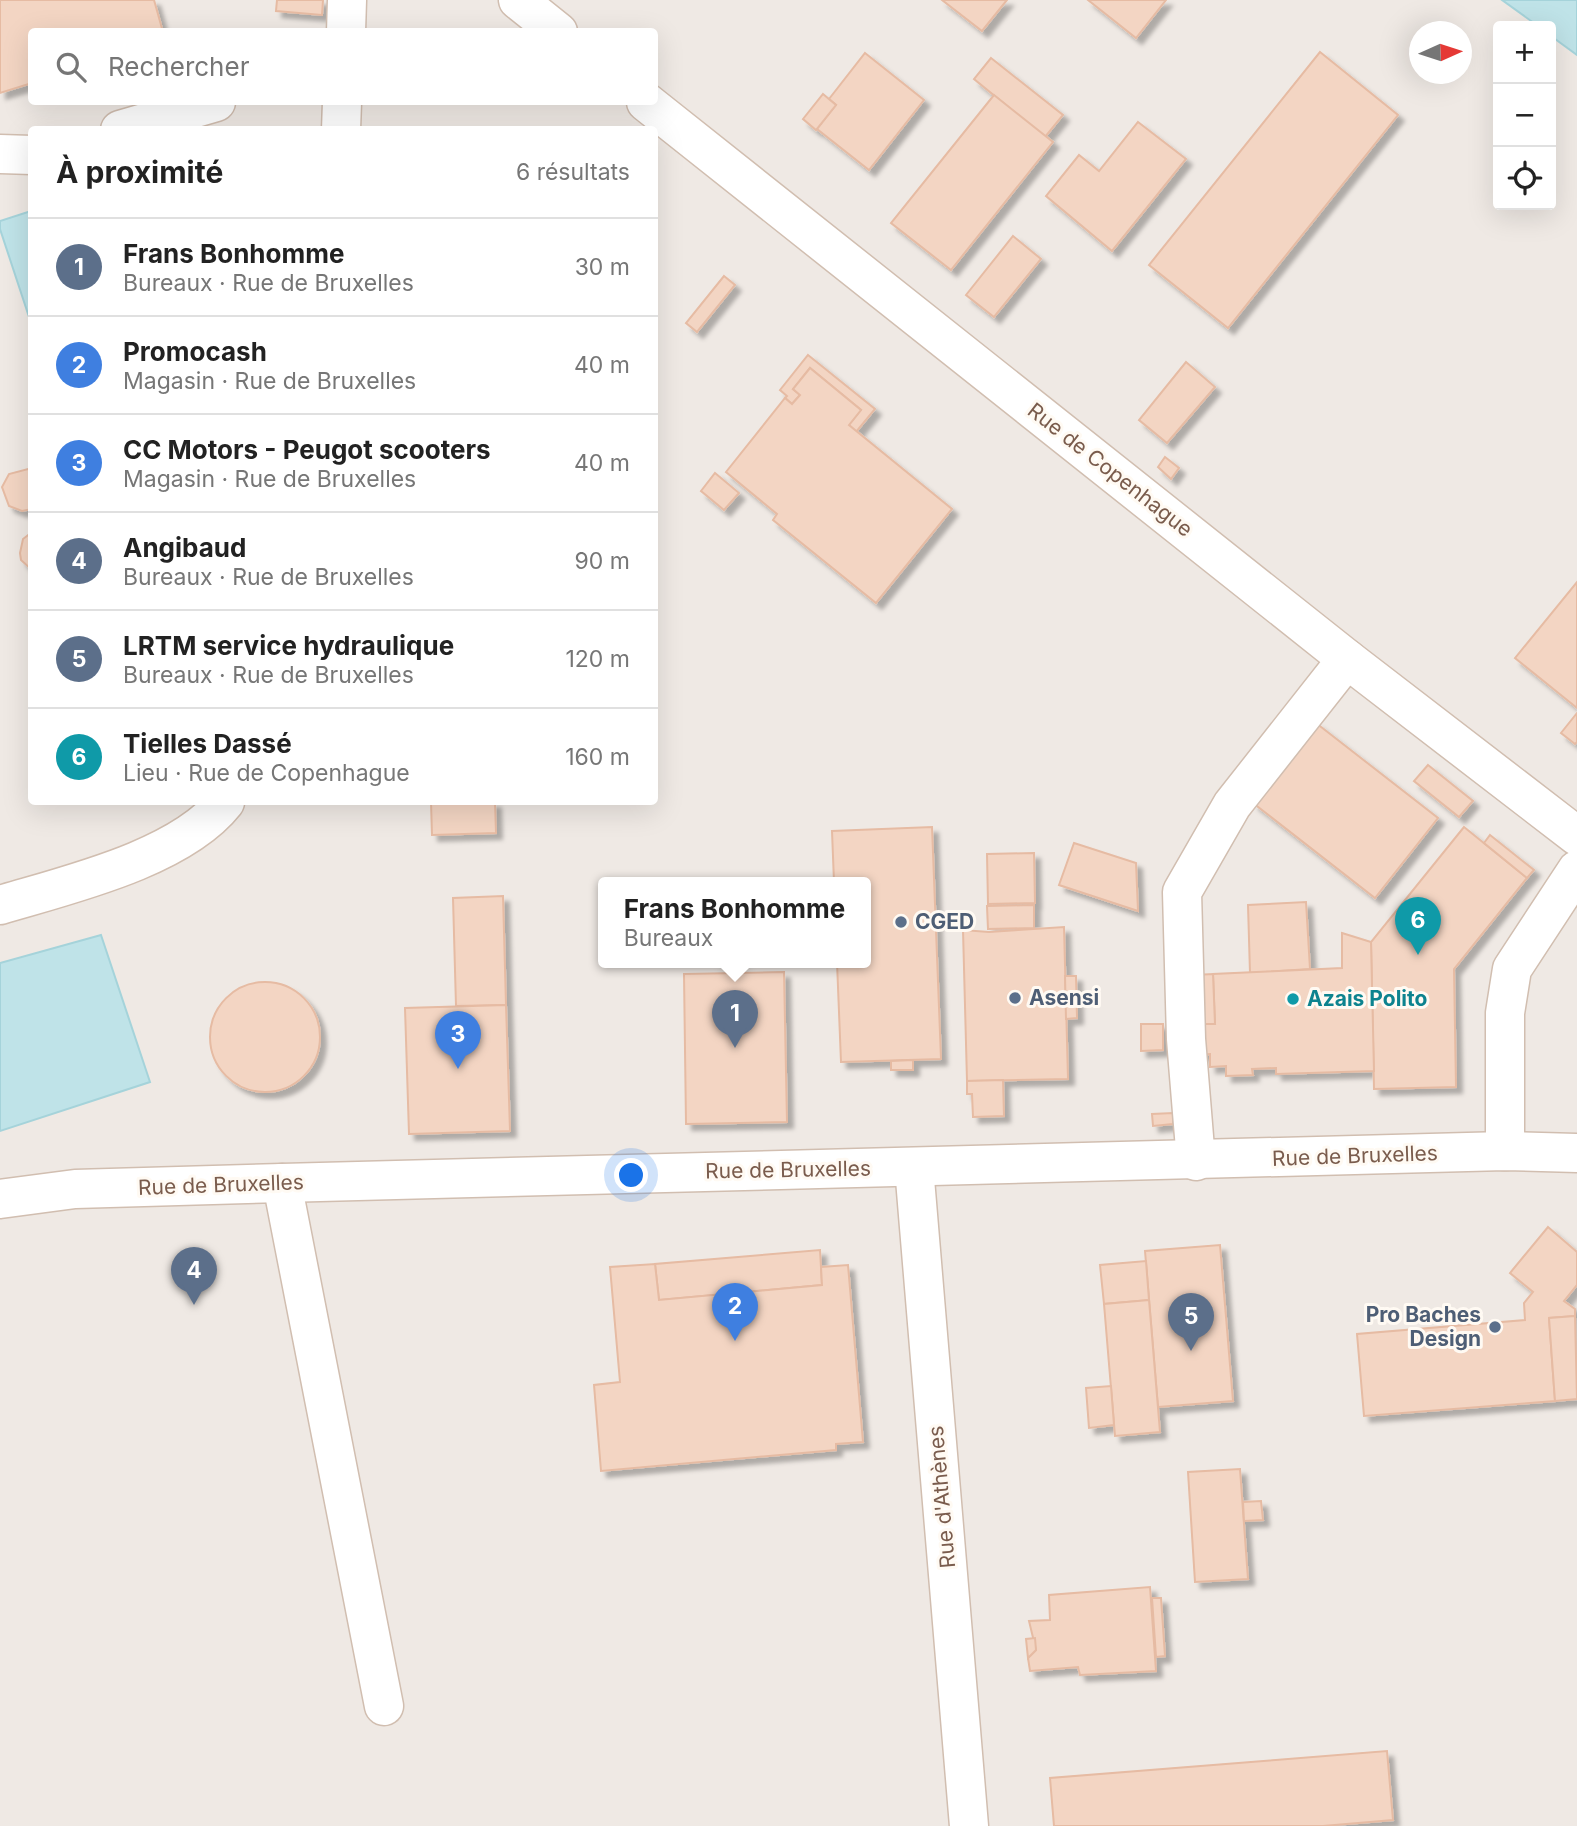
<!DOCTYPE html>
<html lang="fr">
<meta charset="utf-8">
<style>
body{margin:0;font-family:Inter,sans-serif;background:#f2f2f2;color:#222}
.controls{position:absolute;right:21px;top:21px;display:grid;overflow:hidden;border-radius:7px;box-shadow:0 7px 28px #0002}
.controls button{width:63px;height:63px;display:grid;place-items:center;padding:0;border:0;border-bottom:2px solid #e0e0e0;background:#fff;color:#222;font:35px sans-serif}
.compass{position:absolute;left:1409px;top:21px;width:63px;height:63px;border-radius:50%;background:#fff;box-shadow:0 7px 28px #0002;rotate:87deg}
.you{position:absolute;left:632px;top:1176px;width:24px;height:24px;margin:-18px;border:5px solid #fff;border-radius:50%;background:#1a73e8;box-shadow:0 0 0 10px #1a73e833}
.badge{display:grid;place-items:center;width:46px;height:46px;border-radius:50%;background:#e76f51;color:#fff;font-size:23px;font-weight:700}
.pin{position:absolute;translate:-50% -58px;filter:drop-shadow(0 2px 4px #0008)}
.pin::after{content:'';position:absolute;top:37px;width:24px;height:21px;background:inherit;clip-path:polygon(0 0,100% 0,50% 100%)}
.popup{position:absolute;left:598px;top:877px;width:273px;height:91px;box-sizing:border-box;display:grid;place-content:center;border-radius:7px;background:#fff;filter:drop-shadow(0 2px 5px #0005);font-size:23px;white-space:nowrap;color:#767676}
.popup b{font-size:26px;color:#222}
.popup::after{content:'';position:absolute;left:50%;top:100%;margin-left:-14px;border:14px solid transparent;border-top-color:#fff}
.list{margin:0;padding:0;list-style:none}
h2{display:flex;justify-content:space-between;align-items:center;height:91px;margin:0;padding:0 28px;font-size:30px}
h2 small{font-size:23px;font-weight:400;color:#767676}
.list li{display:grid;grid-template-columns:46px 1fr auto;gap:21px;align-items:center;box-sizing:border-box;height:98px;padding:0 28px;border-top:2px solid #e0e0e0}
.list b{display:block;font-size:26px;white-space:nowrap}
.list p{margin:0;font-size:23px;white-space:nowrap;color:#767676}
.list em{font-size:23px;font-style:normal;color:#767676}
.icon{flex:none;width:38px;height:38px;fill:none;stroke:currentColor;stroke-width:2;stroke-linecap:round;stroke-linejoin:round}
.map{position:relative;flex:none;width:1577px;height:1826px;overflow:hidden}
.search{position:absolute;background:#fff;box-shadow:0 7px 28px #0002;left:28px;top:28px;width:630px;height:77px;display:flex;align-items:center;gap:18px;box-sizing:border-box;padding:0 24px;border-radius:7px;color:#767676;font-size:26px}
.panel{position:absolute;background:#fff;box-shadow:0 7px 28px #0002;left:28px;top:126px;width:630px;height:679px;border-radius:7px}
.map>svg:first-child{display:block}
.industrial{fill:#efe9e4;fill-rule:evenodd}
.water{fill:#bfe3e8;stroke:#a5d3da;stroke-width:2}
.building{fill:#f3d5c3;stroke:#e6bba3;stroke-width:2;filter:url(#shadow)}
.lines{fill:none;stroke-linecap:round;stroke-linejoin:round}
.minor-casing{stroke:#d1beb0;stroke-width:41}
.minor{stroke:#fff;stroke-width:38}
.service-dot{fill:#5c6f8a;stroke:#fffaf3;stroke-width:2.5}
.culture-dot{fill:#0f9aa8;stroke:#fffaf3;stroke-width:2.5}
.labels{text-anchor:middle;stroke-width:6;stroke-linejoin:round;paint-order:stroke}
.street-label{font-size:21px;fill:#7a5c4d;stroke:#fffaf3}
.service-label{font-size:21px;font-weight:bold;fill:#4e5e75;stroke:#fffaf3;text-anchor:start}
.culture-label{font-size:21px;font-weight:bold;fill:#0d838f;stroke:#fffaf3;text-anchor:start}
</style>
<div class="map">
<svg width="1577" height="1826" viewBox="0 0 1577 1826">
<defs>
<filter id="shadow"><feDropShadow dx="6" dy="6" stdDeviation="2" flood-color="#0004"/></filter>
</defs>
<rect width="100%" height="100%" fill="#fdf6ec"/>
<!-- industrial -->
<path class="industrial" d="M0 0H1502L1538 26H1498V205H1551V36L1577 55V1826H0ZM32 32H654V102H32ZM1420 32H1462V74H1420ZM32 130H654V802H32ZM604 882H866V962H604Z"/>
<!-- water -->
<g class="water">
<path d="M1502 0H1577V55L1551 36V26H1538Z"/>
<path d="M31 211H32L31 323 0 229V221Z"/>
<path d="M101 935 150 1082 0 1131V963Z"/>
</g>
<!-- building -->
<g class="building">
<path d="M0 0H154L163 32H32V83L0 93Z"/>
<path d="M277 0H323L322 15 276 11Z"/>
<path d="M942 0H1007L982 31Z"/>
<path d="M1088 0H1166L1136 38Z"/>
<path d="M1320 52 1398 115 1228 328 1149 265Z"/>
<path d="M865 53 924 100 869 170 817 129 836 105 829 99Z"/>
<path d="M991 58 1063 115 1045 137 974 79Z"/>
<path d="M823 94 836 105 816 130 803 119Z"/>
<path d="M994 95 1053 142 951 270 891 223Z"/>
<path d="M1138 122 1186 159 1112 251 1046 196 1079 155 1099 171Z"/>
<path d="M1013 236 1041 259 994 317 966 295Z"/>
<path d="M724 276 735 285 697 332 686 323Z"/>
<path d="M808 355 875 409 856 432 849 425 861 410 810 368 793 389 800 395 792 404 785 398 787 396 780 390Z"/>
<path d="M1186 362 1215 387 1167 443 1139 420Z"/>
<path d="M810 368 861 410 849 425 952 509 876 603 773 520 777 514 726 472 785 398 792 404 800 395 793 389Z"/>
<path d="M1165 457 1179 468 1171 479 1158 467Z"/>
<path d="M28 469 32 471V509L22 511 9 506 2 487 9 474Z"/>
<path d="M715 473 739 493 724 510 701 491Z"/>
<path d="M32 532V570L21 560 20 553 23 539Z"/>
<path d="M1577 582V708L1515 658Z"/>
<path d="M1577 713V742L1575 744 1561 733Z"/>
<path d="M1316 723 1438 818 1375 898 1253 803Z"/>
<path d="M1428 765 1473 801 1459 817 1414 781Z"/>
<path d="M431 802H495L496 833 432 835Z"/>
<path d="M932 827 941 1059 841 1062 837 962H866V882H834L832 831Z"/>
<path d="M1464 827 1527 878 1454 969 1456 1087 1374 1089 1371 942Z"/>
<path d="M1490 835 1534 870 1527 878 1484 843Z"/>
<path d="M1074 843 1136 863 1138 911 1059 885Z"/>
<path d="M1034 853 1035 903 988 904 987 854Z"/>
<path d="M503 896 506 1005 456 1006 453 898Z"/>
<path d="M1306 902 1310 969 1250 973 1248 905Z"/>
<path d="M1034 905V928L988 929 987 906Z"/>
<path d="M1064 927 1068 1079 967 1081 963 930 989 932Z"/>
<path d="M1342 933 1371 942 1374 1071 1276 1074V1068L1252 1069 1253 1075 1226 1076V1066L1210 1067V1054L1196 1055V1024H1215L1213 974 1342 968Z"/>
<path d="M784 972 787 1122 686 1124 684 974Z"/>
<path d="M1213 974 1215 1024H1196L1194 975Z"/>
<path d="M1065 976H1076L1077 1018 1066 1019Z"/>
<circle cx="265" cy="1037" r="55"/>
<path d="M506 1005 510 1131 409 1134 405 1008Z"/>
<path d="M1141 1024H1163V1050L1141 1051Z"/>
<path d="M913 1060V1070H891V1061Z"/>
<path d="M1003 1080 1004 1116 973 1117 972 1094H967V1081Z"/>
<path d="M1173 1113V1124L1153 1126 1152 1114Z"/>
<path d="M1548 1227 1577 1252V1285L1564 1301 1575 1309V1316L1549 1318 1555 1401 1364 1416 1357 1334 1525 1320 1524 1303 1533 1292 1510 1273Z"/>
<path d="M1220 1245 1233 1401 1158 1407 1145 1251Z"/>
<path d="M820 1250 822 1285 659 1300 655 1264Z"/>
<path d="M1146 1261 1149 1300 1104 1304 1100 1265Z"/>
<path d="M655 1264 659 1300 822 1285 821 1267 848 1265 863 1442 836 1444V1450L601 1471 594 1385 620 1382 610 1267Z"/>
<path d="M1149 1300 1160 1432 1115 1436 1104 1304Z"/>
<path d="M1575 1316 1577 1399 1555 1401 1549 1318Z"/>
<path d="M1111 1386 1114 1425 1089 1428 1086 1388Z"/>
<path d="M1240 1469 1248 1579 1195 1582 1188 1472Z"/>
<path d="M1261 1501 1263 1520 1244 1521 1243 1502Z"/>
<path d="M1150 1587 1156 1671 1080 1675 1078 1667 1030 1671 1028 1658 1036 1650 1029 1621 1050 1620 1049 1595Z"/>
<path d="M1152 1598H1161L1165 1656 1156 1657Z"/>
<path d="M1035 1638 1036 1650 1028 1658 1026 1639Z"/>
<path d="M1387 1751 1393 1820 1323 1826H1054L1050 1778Z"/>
</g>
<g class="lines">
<defs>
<g id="minor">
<path d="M518 0 558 32"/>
<path d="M346 32 347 0"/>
<path d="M646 102 1347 659 1577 836"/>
<path d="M120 130 216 102"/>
<path d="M341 130 342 102"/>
<path d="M0 154 32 155"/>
<path d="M0 905C67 885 180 859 225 802"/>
<path d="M1505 1151V1013L1512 969 1577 870"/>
<path d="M1196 1161 1186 1039 1182 892 1232 805 1347 659"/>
<path d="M914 1167 969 1826"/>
<path d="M282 1183 384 1706"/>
<path d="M0 1199 75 1189 282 1183 1505 1151 1577 1153"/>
</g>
</defs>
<!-- minor casing -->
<use href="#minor" class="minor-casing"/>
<!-- minor -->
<use href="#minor" class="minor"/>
</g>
<!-- markers -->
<g class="service-dot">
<circle cx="901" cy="922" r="7"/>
<circle cx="1015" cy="998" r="7"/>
<circle cx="1495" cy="1327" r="7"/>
</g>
<circle class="culture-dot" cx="1293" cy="999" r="7"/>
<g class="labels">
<!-- street labels -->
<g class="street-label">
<text transform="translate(1110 470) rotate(38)" y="7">Rue de Copenhague</text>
<text transform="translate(1355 1156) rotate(-2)" y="7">Rue de Bruxelles</text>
<text transform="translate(788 1170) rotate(-1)" y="7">Rue de Bruxelles</text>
<text transform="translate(221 1185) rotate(-2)" y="7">Rue de Bruxelles</text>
<text transform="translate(942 1497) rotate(-95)" y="7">Rue d'Athènes</text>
</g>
<!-- service labels -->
<g class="service-label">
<text x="915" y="929">CGED</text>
<text x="1029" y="1005">Asensi</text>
<text x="1481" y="1322" text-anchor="end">Pro Baches<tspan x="1481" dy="24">Design</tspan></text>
</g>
<!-- culture labels -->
<g class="culture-label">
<text x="1307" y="1006">Azais Polito</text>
</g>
</g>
</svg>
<div class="controls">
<button>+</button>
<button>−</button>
<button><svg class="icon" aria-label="locate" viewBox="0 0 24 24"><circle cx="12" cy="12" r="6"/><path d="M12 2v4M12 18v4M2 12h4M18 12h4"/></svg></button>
</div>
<svg class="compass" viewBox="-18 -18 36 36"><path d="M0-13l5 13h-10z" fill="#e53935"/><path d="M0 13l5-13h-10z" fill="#767676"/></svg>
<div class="you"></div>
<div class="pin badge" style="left:735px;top:1048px;background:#5c6f8a">1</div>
<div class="popup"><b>Frans Bonhomme</b>Bureaux</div>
<div class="pin badge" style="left:735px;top:1341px;background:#3f7fe0">2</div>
<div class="pin badge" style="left:458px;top:1069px;background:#3f7fe0">3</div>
<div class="pin badge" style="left:194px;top:1305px;background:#5c6f8a">4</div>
<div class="pin badge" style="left:1191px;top:1351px;background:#5c6f8a">5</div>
<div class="pin badge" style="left:1418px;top:955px;background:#0f9aa8">6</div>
<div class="search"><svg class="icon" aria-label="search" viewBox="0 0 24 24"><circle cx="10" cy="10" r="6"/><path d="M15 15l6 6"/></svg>Rechercher</div>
<section class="panel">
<h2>À proximité<small>6 résultats</small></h2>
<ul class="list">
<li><span class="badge" style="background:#5c6f8a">1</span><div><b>Frans Bonhomme</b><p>Bureaux · Rue de Bruxelles</p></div><em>30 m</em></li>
<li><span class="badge" style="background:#3f7fe0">2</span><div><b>Promocash</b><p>Magasin · Rue de Bruxelles</p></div><em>40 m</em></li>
<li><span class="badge" style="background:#3f7fe0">3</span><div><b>CC Motors - Peugot scooters</b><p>Magasin · Rue de Bruxelles</p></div><em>40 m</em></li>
<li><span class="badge" style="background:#5c6f8a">4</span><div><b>Angibaud</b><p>Bureaux · Rue de Bruxelles</p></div><em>90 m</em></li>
<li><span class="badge" style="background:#5c6f8a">5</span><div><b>LRTM service hydraulique</b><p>Bureaux · Rue de Bruxelles</p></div><em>120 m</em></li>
<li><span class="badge" style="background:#0f9aa8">6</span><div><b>Tielles Dassé</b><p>Lieu · Rue de Copenhague</p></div><em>160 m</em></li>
</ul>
</section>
</div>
